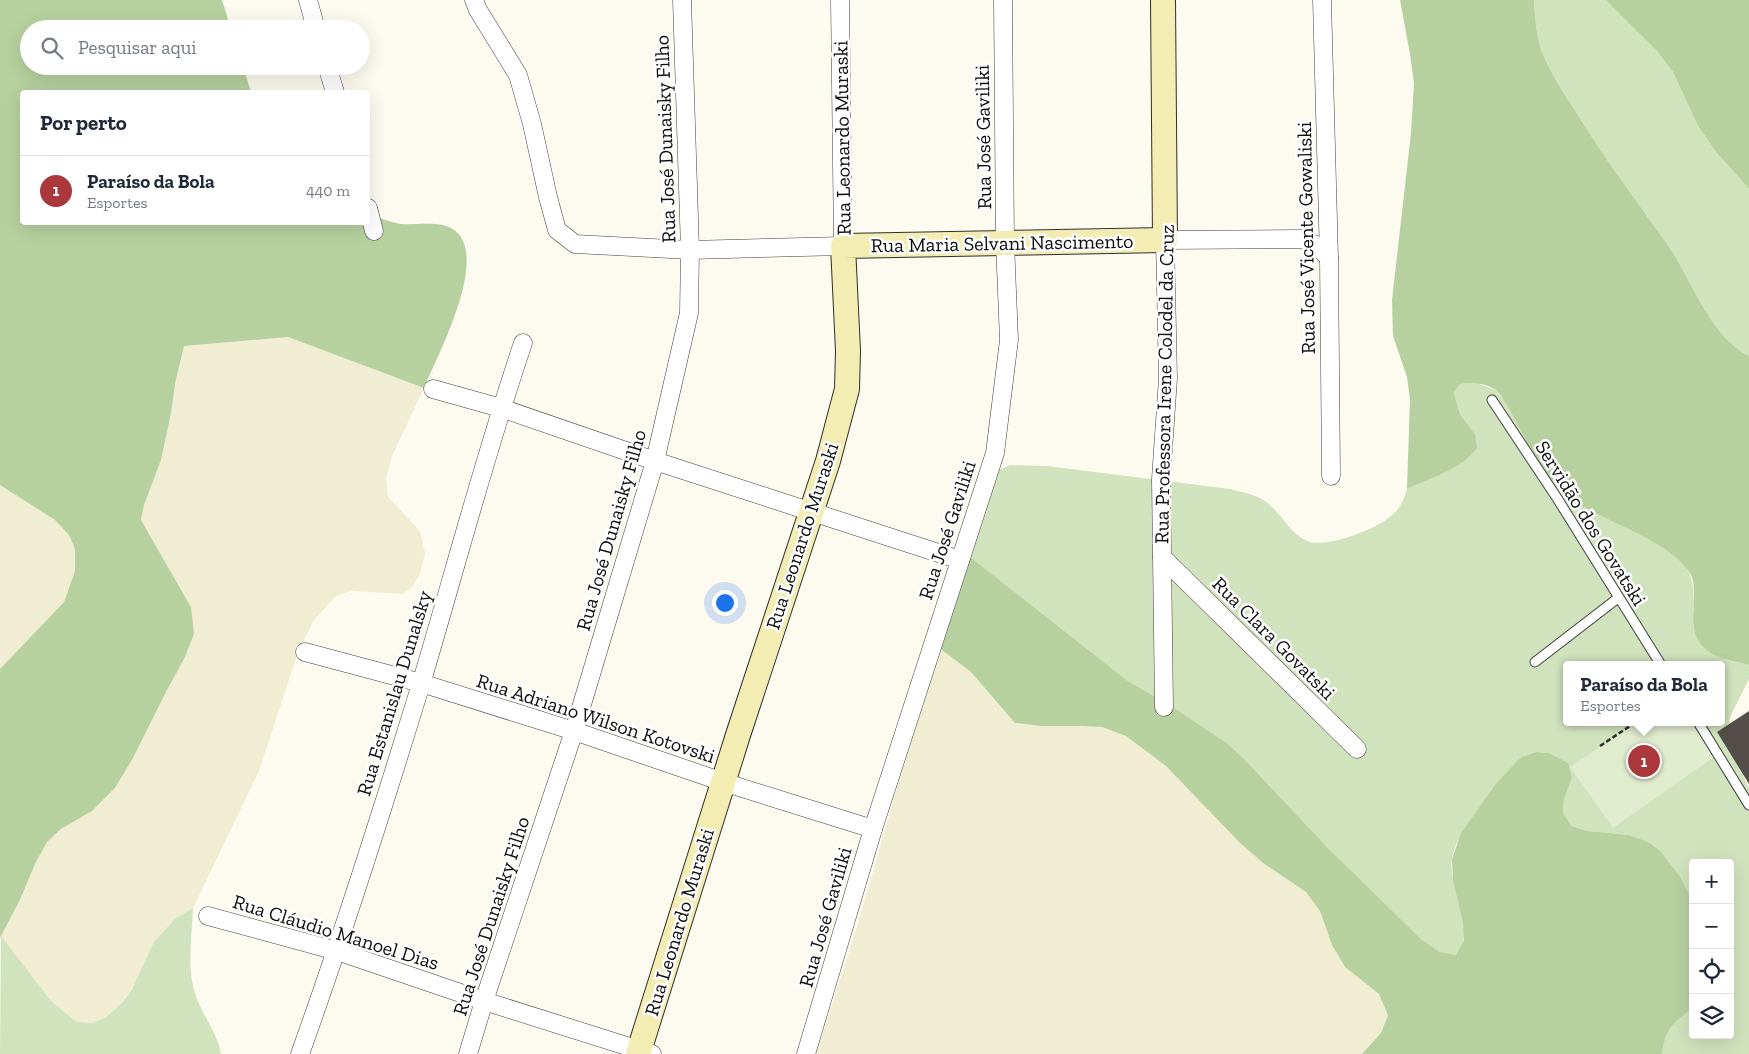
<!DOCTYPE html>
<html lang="pt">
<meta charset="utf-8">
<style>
body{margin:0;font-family:"Zilla Slab",serif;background:#f2f2f3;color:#1f2937}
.controls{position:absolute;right:15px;bottom:15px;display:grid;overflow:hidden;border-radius:5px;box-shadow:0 5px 20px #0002}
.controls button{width:45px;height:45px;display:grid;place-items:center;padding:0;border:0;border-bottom:1px solid #e0e1e3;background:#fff;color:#1f2937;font:25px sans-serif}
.you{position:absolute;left:724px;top:602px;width:18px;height:18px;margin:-12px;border:4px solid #fff;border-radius:50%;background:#1a73e8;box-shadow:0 0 0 8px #1a73e833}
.badge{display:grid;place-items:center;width:32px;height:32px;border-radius:50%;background:#aa383d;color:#fff;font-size:16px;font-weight:700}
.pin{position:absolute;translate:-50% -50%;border:2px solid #fff;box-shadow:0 1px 5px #0006}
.popup{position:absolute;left:1563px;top:661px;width:162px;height:65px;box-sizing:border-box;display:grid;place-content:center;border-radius:5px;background:#fff;filter:drop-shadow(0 1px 4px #0005);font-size:16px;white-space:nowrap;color:#747a83}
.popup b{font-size:19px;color:#1f2937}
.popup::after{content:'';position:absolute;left:50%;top:100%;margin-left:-10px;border:10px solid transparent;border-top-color:#fff}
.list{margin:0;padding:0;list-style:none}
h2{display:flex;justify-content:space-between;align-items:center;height:65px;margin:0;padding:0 20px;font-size:21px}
h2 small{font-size:16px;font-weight:400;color:#747a83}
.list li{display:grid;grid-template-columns:32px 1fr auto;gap:15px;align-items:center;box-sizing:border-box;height:70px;padding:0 20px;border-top:1px solid #e0e1e3}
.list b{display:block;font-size:19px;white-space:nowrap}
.list p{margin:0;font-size:16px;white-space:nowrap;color:#747a83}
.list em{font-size:16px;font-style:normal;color:#747a83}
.icon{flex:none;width:28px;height:28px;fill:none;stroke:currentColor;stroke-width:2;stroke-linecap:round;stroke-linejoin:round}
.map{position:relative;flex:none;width:1749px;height:1054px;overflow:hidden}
.search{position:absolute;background:#fff;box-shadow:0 5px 20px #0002;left:20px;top:20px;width:350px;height:55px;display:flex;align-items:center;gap:12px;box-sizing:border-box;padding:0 18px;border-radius:28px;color:#747a83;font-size:19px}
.panel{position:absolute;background:#fff;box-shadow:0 5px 20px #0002;left:20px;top:90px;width:350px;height:135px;border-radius:5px}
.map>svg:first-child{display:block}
.farmland{fill:#f0edd2}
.green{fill:#d1e3bd;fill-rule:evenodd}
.forest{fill:#b6d19f}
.pitch{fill:#e1ebce}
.building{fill:#544e4b}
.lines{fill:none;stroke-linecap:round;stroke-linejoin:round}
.lane-casing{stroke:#404040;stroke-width:11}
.street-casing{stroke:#404040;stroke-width:19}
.secondary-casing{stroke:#2f2f2f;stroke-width:26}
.path{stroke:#2f2f2f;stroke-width:2.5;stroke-dasharray:5 2.5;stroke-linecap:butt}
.lane{stroke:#fff;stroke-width:9}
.street{stroke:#fff;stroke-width:18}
.secondary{stroke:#f4edb3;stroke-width:24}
.labels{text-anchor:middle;stroke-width:5;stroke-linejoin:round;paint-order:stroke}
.street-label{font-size:20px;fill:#0d0d0d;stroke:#fff}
</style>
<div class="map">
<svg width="1749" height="1054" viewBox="0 0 1749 1054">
<rect width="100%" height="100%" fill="#fdfaef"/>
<!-- farmland -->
<g class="farmland">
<path d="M288 337 424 388 392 456 386 478 388 497 420 531 425 553 420 574 411 589 402 594 352 591 336 596 314 620 298 652 259 771 193 908 176 918 122 1003 105 1018 92 1023 77 1022 52 1002 1 936 20 901 35 864 47 842 61 829 92 811 115 788 133 758 167 690 184 659 191 607 141 520 144 505 161 460 171 413 175 384 184 346Z"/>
<path d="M0 485 55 520 69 535 75 549V571L64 602 0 669Z"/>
<path d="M938 647 971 672 1015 723 1102 727 1126 736 1166 766 1240 843 1263 863 1306 892 1320 911 1332 945 1345 967 1379 994 1388 1015 1381 1033 1366 1051 1362 1054H816L857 927Z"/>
</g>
<!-- green -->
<g class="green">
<path d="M1534 0H1606L1614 6 1656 50 1673 72 1698 126 1716 152 1749 189V356C1709 336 1692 279 1667 244 1636 200 1604 158 1576 112 1563 92 1549 71 1541 49 1536 33 1535 16 1534 0Z"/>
<path d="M1474 382 1498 391 1520 426 1657 544C1663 548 1671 551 1677 556 1698 576 1694 599 1693 626L1725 660 1749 665V679L1730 717 1729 733 1736 761 1749 788V1054H1662C1666 1028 1673 1023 1693 1008V1035H1730V863H1693V902L1680 876 1661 852 1629 835 1588 831 1571 826 1563 812 1564 799 1572 778 1549 753 1536 752 1521 757C1501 782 1458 827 1452 858 1448 882 1470 921 1463 941 1462 946 1458 951 1456 955L1440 952 1421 939 1327 847 1246 761 1228 744 1176 709 1128 681 965 553 991 474 1010 465 1047 466 1230 489C1245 493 1261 495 1272 507 1284 518 1291 534 1307 541 1325 549 1378 529 1392 515 1400 509 1404 499 1407 489L1448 470 1475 434 1460 414 1454 393 1460 384ZM1566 665H1722V722H1566Z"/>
<path d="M193 908C192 934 187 964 194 990 200 1012 217 1031 221 1054H0L1 936 52 1002 77 1022 92 1023 105 1018 122 1003 132 989 154 942 176 918Z"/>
</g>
<!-- forest -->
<g class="forest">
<path d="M0 0H222L231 29H29V66H243L251 92H22V222H368V214C378 217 390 222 400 224 414 225 434 222 446 226 498 243 437 357 424 388L288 337 184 346 175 384 171 413 161 460 144 505 141 520 191 607 194 634 184 659 167 690 133 758 115 788 92 811 61 829 47 842 35 864 20 900 0 938V669L64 602 75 571V549L69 535 55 520 0 485Z"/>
<path d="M1400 0H1534C1535 16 1536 33 1541 49 1549 71 1563 92 1576 112 1604 158 1636 200 1667 244 1692 279 1709 336 1749 356V665C1726 660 1698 655 1694 628 1692 621 1694 612 1694 605 1694 596 1695 583 1691 575 1671 538 1596 521 1562 492 1539 472 1524 434 1509 409 1505 403 1501 393 1496 390 1484 383 1473 382 1460 384L1454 393 1460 414 1475 434 1477 448C1462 469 1430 478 1407 489L1410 399 1407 377 1393 336 1392 300 1411 133 1414 83 1410 54Z"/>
<path d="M1606 0H1749V189L1716 152 1698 126 1673 72 1656 50Z"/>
<path d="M965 553 1128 681 1176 709 1228 744 1246 761 1327 847 1421 939 1440 952 1456 955 1464 940 1463 922 1453 880 1452 859 1461 833 1495 785 1521 757 1536 752 1549 753 1568 763 1572 778 1564 799 1563 812 1571 826 1588 831 1629 835 1650 843 1661 852 1680 876 1693 902V1008C1673 1023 1666 1028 1662 1054H1362L1381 1033 1388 1015 1379 994 1345 967 1332 945 1320 911 1306 892 1263 863 1240 843 1166 766 1126 736 1102 727 1080 726H1042L1015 723 971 672 938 647Z"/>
</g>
<!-- pitch -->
<path class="pitch" d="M1637 722H1697L1718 754 1613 828 1570 767Z"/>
<!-- building -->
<path class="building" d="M1749 711V784L1717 732Z"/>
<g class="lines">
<defs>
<g id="lane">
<path d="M1492 400 1557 498 1661 665"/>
<path d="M1535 662 1618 598"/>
<path d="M1698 722 1749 805"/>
</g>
<g id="street">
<path d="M308 0 316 29"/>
<path d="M474 0 478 10 518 75 532 124 548 197 557 230 575 244 690 250 843 246 840 0"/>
<path d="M1322 0 1329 258 1331 476"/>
<path d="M327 66 335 92"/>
<path d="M368 208 374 231"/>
<path d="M433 389 501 408 655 461 960 560"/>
<path d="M1162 557 1357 749"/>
<path d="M305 652 421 683 574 731 723 782 873 829"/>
<path d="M1164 707 1161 479 1168 378 1165 240 1302 239 1316 245 1329 258"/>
<path d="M208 916 337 951 484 1001 652 1054"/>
<path d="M300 1054C344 932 383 808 421 684 455 570 485 455 523 343"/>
<path d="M468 1054 484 1001 574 731 655 461 689 313 690 250 682 0"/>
<path d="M806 1054 873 829 995 453 1009 340 1005 243 1003 0"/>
</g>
<path id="secondary" d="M638 1054 738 735 828 461 847 389 848 351 843 246 1165 240 1163 0"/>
</defs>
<!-- lane casing -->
<use href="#lane" class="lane-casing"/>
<!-- street casing -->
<use href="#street" class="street-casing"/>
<!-- secondary casing -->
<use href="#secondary" class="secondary-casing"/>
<!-- path -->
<path class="path" d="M1600 746 1636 722"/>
<!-- lane -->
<use href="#lane" class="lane"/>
<!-- street -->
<use href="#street" class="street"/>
<!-- secondary -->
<use href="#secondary" class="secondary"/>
</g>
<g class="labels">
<!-- street labels -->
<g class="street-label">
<text transform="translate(983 137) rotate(-91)" y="7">Rua José Gaviliki</text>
<text transform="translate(842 138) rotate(-91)" y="7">Rua Leonardo Muraski</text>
<text transform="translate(665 139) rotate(-92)" y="7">Rua José Dunaisky Filho</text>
<text transform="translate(1306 238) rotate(-91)" y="7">Rua José Vicente Gowaliski</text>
<text transform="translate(1002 243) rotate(-1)" y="7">Rua Maria Selvani Nascimento</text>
<text transform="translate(1164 384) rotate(-89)" y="7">Rua Professora Irene Colodel da Cruz</text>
<text transform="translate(1591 523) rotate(58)" y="7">Servidão dos Govatski</text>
<text transform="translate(611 530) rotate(-74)" y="7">Rua José Dunaisky Filho</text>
<text transform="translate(947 530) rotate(-72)" y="7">Rua José Gaviliki</text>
<text transform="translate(802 536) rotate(-72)" y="7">Rua Leonardo Muraski</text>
<text transform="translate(1274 638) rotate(45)" y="7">Rua Clara Govatski</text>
<text transform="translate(394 693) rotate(-73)" y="7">Rua Estanislau Dunalsky</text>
<text transform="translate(596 718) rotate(18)" y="7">Rua Adriano Wilson Kotovski</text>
<text transform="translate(491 916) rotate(-72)" y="7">Rua José Dunaisky Filho</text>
<text transform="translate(825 917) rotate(-74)" y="7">Rua José Gaviliki</text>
<text transform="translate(679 922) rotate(-73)" y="7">Rua Leonardo Muraski</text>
<text transform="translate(336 932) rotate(17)" y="7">Rua Cláudio Manoel Dias</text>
</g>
</g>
</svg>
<div class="controls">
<button>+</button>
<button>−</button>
<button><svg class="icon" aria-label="locate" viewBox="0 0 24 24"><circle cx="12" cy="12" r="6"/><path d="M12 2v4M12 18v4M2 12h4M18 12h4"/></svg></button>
<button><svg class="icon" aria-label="layers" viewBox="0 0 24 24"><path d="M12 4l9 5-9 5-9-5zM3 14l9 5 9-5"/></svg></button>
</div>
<div class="you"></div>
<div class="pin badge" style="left:1644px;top:761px">1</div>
<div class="popup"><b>Paraíso da Bola</b>Esportes</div>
<div class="search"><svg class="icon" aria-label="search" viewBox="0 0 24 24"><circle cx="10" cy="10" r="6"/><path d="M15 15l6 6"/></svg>Pesquisar aqui</div>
<section class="panel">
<h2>Por perto<small></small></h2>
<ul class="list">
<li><span class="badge">1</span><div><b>Paraíso da Bola</b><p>Esportes</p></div><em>440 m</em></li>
</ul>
</section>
</div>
